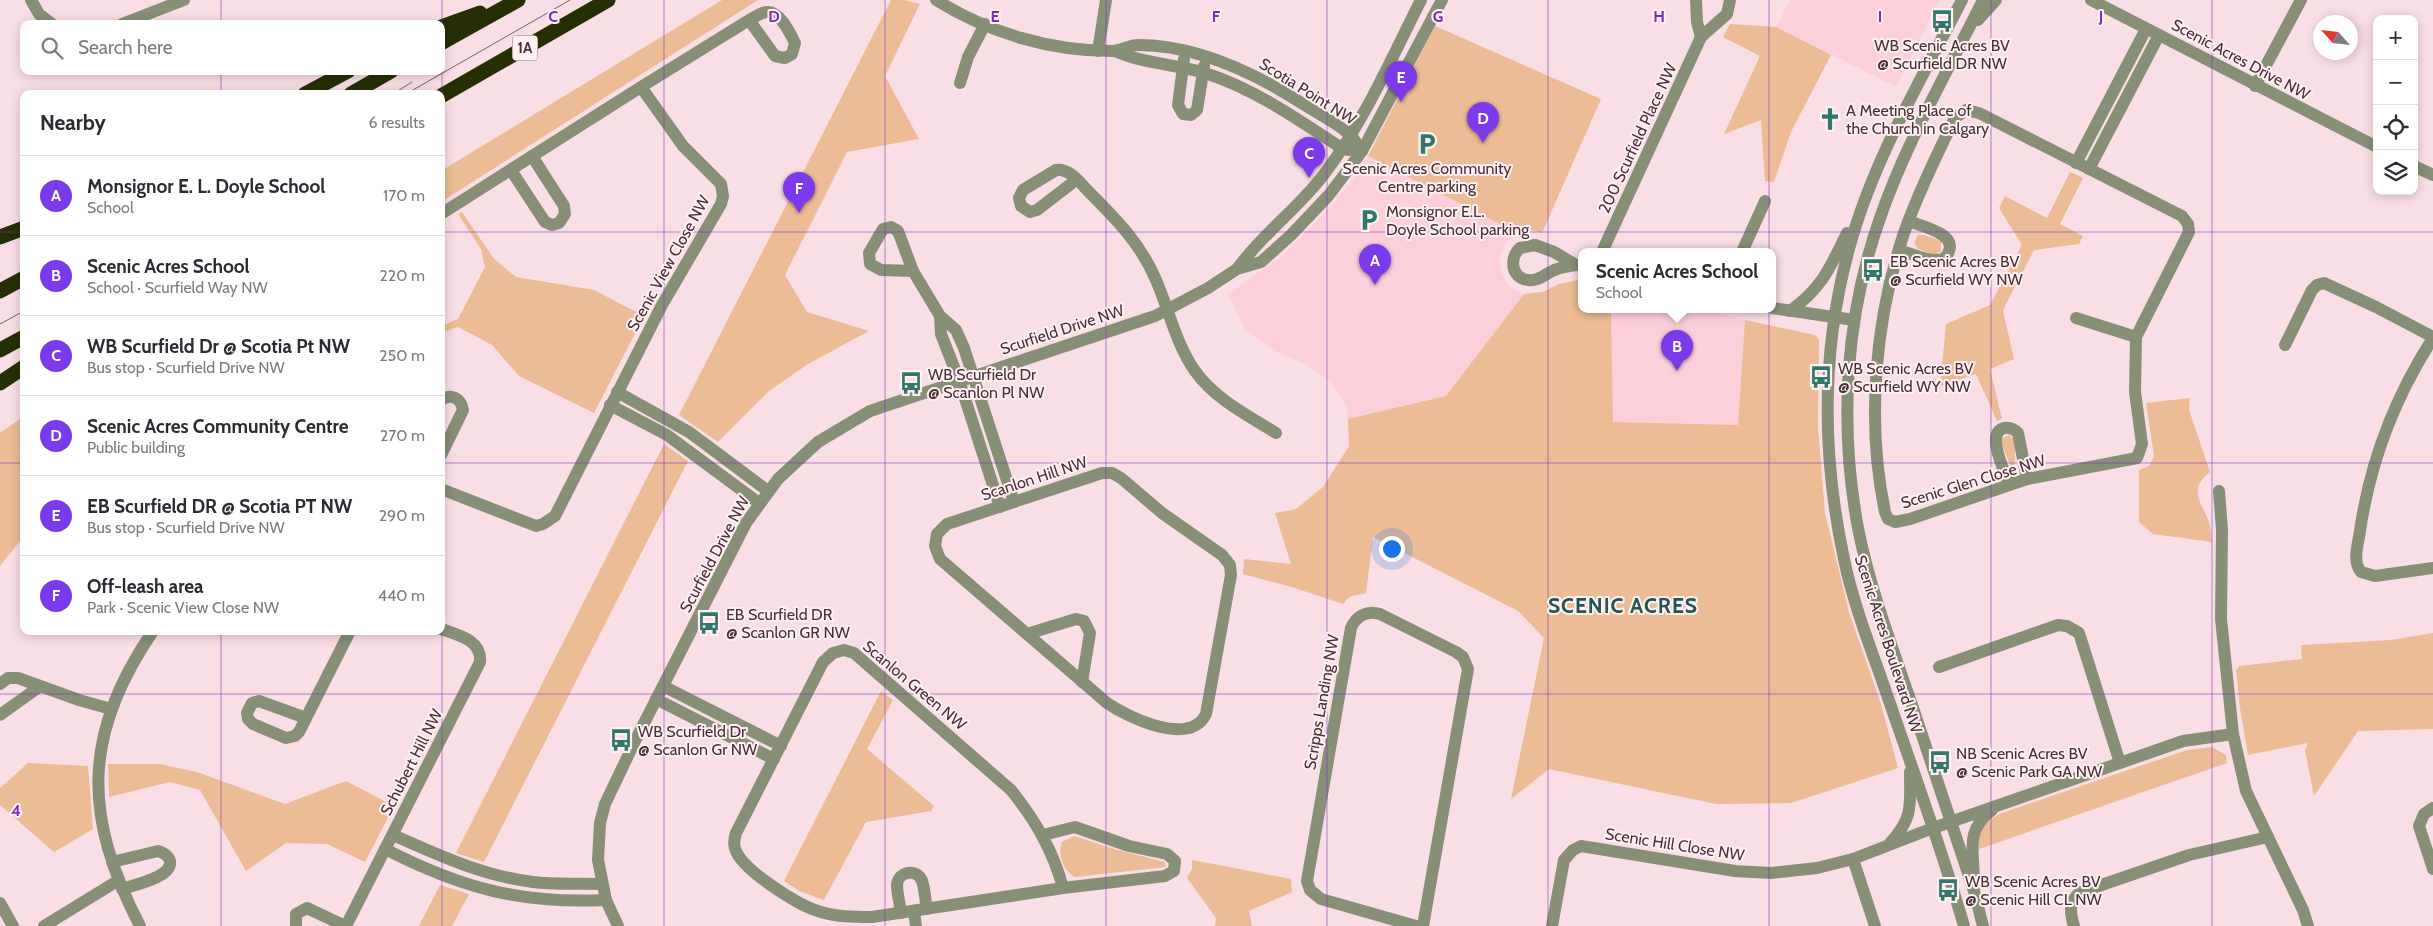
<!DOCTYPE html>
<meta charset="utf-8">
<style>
body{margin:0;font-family:Cabin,sans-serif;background:#f2f2f3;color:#2b2b33}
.controls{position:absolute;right:15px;top:15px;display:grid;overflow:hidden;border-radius:10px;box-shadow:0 2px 12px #0003}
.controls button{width:45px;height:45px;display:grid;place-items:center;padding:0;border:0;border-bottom:1px solid #e1e1e2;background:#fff;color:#2b2b33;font:25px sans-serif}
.compass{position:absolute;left:2313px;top:15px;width:45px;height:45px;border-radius:50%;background:#fff;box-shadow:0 2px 12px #0003;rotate:297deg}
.you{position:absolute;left:1391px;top:548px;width:18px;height:18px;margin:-12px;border:4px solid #fff;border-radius:50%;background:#1a73e8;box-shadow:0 0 0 8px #1a73e833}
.badge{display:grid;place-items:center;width:32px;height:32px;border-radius:50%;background:#7c3aed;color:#fff;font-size:16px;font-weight:700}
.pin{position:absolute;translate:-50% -41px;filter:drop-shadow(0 1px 2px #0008)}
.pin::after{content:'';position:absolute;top:26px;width:18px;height:15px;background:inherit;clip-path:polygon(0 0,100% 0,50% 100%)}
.popup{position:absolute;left:1578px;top:248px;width:198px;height:65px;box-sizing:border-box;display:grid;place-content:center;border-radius:10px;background:#fff;filter:drop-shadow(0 1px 4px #0005);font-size:16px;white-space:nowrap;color:#7c7c81}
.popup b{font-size:19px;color:#2b2b33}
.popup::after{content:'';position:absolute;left:50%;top:100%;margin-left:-10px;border:10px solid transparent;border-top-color:#fff}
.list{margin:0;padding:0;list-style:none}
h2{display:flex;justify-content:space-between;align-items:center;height:65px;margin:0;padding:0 20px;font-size:21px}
h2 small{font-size:16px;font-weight:400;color:#7c7c81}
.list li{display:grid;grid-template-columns:32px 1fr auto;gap:15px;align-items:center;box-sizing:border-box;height:80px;padding:0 20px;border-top:1px solid #e1e1e2}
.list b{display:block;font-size:19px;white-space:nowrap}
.list p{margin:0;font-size:16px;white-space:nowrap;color:#7c7c81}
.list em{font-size:16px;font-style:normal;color:#7c7c81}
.icon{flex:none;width:28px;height:28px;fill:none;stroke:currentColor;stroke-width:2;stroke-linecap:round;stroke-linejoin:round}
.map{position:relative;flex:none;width:2433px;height:926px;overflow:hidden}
.search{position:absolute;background:#fff;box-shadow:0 2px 12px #0003;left:20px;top:20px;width:425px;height:55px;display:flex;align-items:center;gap:12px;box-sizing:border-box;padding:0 18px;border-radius:10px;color:#7c7c81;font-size:19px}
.panel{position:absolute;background:#fff;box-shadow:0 2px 12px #0003;left:20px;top:90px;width:425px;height:545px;border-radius:10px}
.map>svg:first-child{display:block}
.built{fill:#fdcfdb}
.green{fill:#ebbc95}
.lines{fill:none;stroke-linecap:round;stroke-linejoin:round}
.minor{stroke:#888f77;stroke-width:12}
.highway{stroke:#262f04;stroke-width:15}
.tram{stroke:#795e66;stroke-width:1}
.grid{fill:none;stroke:#7b2cbf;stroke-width:1;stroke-opacity:0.55}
.labels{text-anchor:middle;stroke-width:4;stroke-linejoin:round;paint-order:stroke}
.shield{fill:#fef0f3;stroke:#7f696f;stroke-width:1}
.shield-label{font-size:15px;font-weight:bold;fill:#492f37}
.poi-label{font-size:16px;fill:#492f37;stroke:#fef0f3;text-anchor:start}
.street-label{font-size:16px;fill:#492f37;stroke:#fef0f3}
.district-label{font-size:21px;font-weight:bold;letter-spacing:1px;fill:#20574e;stroke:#fef0f3}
.grid-label{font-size:16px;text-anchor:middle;font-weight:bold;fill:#7b2cbf;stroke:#fef0f3;stroke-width:4;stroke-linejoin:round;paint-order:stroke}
</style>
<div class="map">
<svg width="2433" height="926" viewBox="0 0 2433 926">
<rect width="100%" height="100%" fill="#fadee5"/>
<!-- built -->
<g class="built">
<path d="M1790 0H1939L1896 87 1776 27Z"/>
<path d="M1368 156 1517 233 1506 242 1499 259 1502 274 1506 282 1513 289 1524 294 1446 396 1348 419 1347 408 1331 382 1306 365 1273 350 1245 330 1228 294 1279 258 1300 238 1333 204 1360 170Z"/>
<path d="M1611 310H1706L1745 320 1738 425 1612 422Z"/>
</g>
<!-- green -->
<g class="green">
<path d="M722 0H758L441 202V171Z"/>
<path d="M891 0H904L920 4 885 76 919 139 847 152 785 275 807 312 869 331 808 364 769 391 718 442 679 415Z"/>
<path d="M1730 24 1776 27 1831 55 1791 132 1774 182 1765 181 1761 120 1724 134 1760 56 1723 37Z"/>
<path d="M1435 26 1601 99 1542 233 1532 230 1517 233 1368 156Z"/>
<path d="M2070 172 2083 178 2060 224 2083 236 2079 244 2034 250 2003 310 2014 359 1990 369 2002 419 1997 421 1976 374 1940 386 1946 324 1990 305 2022 245 1999 208 2005 196 2047 218Z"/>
<path d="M462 212 494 259 516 277 594 290 644 316 594 413 519 376 492 345 458 327 441 333V326L458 319 485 267 481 249 458 214Z"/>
<path d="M1918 235H1924L1941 241V251L1936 255 1918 249 1914 243Z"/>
<path d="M1582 279V310H1611L1613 422 1738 425 1745 320 1815 335 1819 340 1818 427 1825 513 1849 612 1881 704 1898 768 1791 803 1716 804 1549 769 1511 799 1544 638 1518 611 1373 537 1366 593 1349 597 1343 604 1292 587 1243 574 1244 559 1291 564 1275 513 1296 509 1323 487 1349 446 1348 419 1446 396 1524 294 1543 292 1559 284Z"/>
<path d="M2190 398 2189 410 2210 472C2185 491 2205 505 2210 526 2211 531 2211 537 2212 542L2153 534 2139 522V470L2149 466 2154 456 2146 403Z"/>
<path d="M24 416V536L0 566V433Z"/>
<path d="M2009 435 2015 441V469L2013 472 2001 443V439Z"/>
<path d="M664 444 688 461 484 862 456 853Z"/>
<path d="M2433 633V729L2358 731 2314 796 2305 751 2308 743 2248 755 2240 708 2236 670 2240 666 2302 659 2301 645 2391 640Z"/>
<path d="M881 691 893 700 867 749 934 806 931 811 866 822 824 900 799 891 784 881Z"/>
<path d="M2212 747 2226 755 2227 763 1979 849C1978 832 1984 823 1999 814L2187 750Z"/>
<path d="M28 763 88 766 93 829 54 852 0 805V788Z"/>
<path d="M108 764H159L197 772 285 804 346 781 394 806 365 862 327 844 286 843 246 871 200 790 170 782 109 797Z"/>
<path d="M1074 836 1114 849 1165 862 1166 867 1075 877C1064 872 1057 854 1062 842Z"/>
<path d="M1192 860 1291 879 1292 892 1249 911 1252 926H1215L1216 918 1187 878 1192 869Z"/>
<path d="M440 885 469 894 452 926H419Z"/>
</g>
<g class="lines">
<!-- minor -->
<g class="minor">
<path d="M31 0 39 14 52 24"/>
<path d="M936 0C989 33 1050 51 1112 51 1121 51 1129 45 1138 45 1197 45 1255 73 1303 104 1318 114 1338 123 1351 136 1355 140 1358 146 1362 151"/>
<path d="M1696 0 1697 22 1701 37 1727 14 1730 0"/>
<path d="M1962 0C1921 80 1872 162 1849 249 1821 351 1822 456 1844 559 1853 603 1870 646 1885 689 1912 768 1941 846 1964 926"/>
<path d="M1983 0C1947 73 1905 144 1879 221 1845 319 1839 426 1858 528 1870 589 1893 649 1913 708 1933 769 1954 830 1974 891L1983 926"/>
<path d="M2091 0 2377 147"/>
<path d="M1978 20 1996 0"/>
<path d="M122 24 184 0"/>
<path d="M1098 51 1106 0"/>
<path d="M1115 51C1144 64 1175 64 1205 73 1255 89 1299 120 1343 149L1349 150"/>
<path d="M1184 59 1178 105 1183 114 1191 115 1197 110 1204 66"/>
<path d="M960 83 968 57 985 24"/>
<path d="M2255 86 2301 0"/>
<path d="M641 87 749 20C754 18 761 12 767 12 780 11 790 33 795 43L792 54 785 58 775 56 749 20"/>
<path d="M1966 110 1979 113 2182 216 2188 224 2189 232 2136 337 2135 392 2142 444 2137 458 2027 479 1910 519 1895 522 1888 519 1885 512C1866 422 1875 320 1904 233 1918 193 1936 156 1955 118Z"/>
<path d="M2076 163 2146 29"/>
<path d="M2414 166 2433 175"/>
<path d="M2089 169 2159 35"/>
<path d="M511 170 545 222 552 225 559 223 565 214 564 206 532 156"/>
<path d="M1076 180 1037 210 1030 212 1021 206 1019 198 1023 190 1056 170C1070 168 1080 183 1089 192 1116 219 1141 244 1156 280 1169 310 1176 344 1195 371 1215 399 1247 415 1276 433"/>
<path d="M441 214 641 87 683 146 721 184 723 196 721 204 662 305 555 516 543 524 536 526 441 489"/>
<path d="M1535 245 1554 252 1576 265C1570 266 1563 267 1557 269 1547 272 1539 282 1528 280 1511 278 1509 258 1520 248Z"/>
<path d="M1899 250C1910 253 1926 261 1938 260 1943 260 1948 256 1949 251 1956 233 1920 226 1909 221"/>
<path d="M1602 252 1701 37"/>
<path d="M1742 252 1765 201"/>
<path d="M1237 269C1262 234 1299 208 1325 173 1365 120 1391 59 1421 0"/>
<path d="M913 271 881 270 870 264 869 253 883 229 891 227 898 231 913 271 940 316 956 330 964 348 1014 502"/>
<path d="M1772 308 1854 320"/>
<path d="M1790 311C1822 288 1830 268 1847 233"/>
<path d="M940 316 941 334 959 380 1000 507"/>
<path d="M2076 318 2136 337"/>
<path d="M2433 338C2395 397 2370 462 2360 531 2358 545 2352 561 2361 572L2375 576 2433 568"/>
<path d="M2285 345 2312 290 2317 285 2324 283 2376 307 2433 337"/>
<path d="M617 392 689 432 768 491"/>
<path d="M441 400C451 393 461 398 463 410L441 455"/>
<path d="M610 405 667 435 759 503"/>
<path d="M1102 473H1112L1121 478 1162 513 1222 555 1230 565 1231 575 1206 714C1190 747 1129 718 1107 703L940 559 935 546 937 534 947 524Z"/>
<path d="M2009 484C2005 472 1985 433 2004 428 2010 427 2014 429 2018 433L2027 479"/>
<path d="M2219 491 2222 530 2221 619 2233 734 2246 791 2268 837"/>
<path d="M1027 634 1076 619 1084 621 1090 633 1082 682"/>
<path d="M844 650 854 653 1011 790C1035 820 1053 850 1063 888L872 917C854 917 836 917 818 911 798 905 744 871 736 851 733 845 734 839 736 833L823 662 833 653Z"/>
<path d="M1939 667 2058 625 2067 626 2079 633 2120 763"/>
<path d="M0 684 8 678H18L79 700 111 709"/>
<path d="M663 686 781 746"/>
<path d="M656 699 774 759"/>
<path d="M0 715 39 687"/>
<path d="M306 718 259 701 252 703 247 713 248 719 253 724 286 738 295 736 299 732 350 631"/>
<path d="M2433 808 2424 814 2419 826 2433 869"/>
<path d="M393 835C438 855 483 876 533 882 556 885 579 883 602 884"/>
<path d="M1043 835 1075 827 1129 846 1167 854 1175 861 1174 871 1165 876 1063 888"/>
<path d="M1890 843C1914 817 1910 805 1910 772"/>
<path d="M385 849C461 888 520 904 606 900"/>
<path d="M1853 859 1875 926"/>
<path d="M112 862 158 851C164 853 168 855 170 861 173 877 134 885 122 889"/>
<path d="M1974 878C1973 848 1966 830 1992 810"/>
<path d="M0 903 13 926"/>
<path d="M914 911 916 926"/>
<path d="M901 913C900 904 897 894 897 885 898 871 917 868 922 881 925 889 925 900 927 909"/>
<path d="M44 926 119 880"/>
<path d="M140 926C83 816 82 735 153 631"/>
<path d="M296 926V914L307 908 345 926"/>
<path d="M346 926 480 662C482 640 458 635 441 629"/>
<path d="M618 926 606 900 598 860 600 823 605 804 636 739 746 523 778 479 818 442 870 411 1155 316 1208 288 1237 269 1261 262 1291 235 1329 195 1362 151 1442 0"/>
<path d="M1416 926 1321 899 1310 890 1307 881 1351 628C1356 616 1367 610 1380 614L1456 652 1463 657 1468 669 1423 926"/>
<path d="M1552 926 1564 860 1573 850 1581 846 1735 871 1771 873 1817 868 1853 859 1933 828 2183 741 2233 734"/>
<path d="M2074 926C2070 913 2068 901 2081 892L2189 855 2268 837 2303 910 2308 926"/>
</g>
<!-- highway -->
<g class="highway">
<path d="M441 27 480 13"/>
<path d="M441 43 518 0"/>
<path d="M305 94 348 71"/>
<path d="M351 94 391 71"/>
<path d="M441 96 608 0"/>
<path d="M0 237 24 228"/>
<path d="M0 291 24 278"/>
<path d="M0 350 24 337"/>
<path d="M0 383 24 367"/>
</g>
<!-- tram -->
<g class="tram">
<path d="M393 94 412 82"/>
<path d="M406 94 570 0"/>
<path d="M0 324 24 311"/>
</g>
</g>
<!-- grid -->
<path class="grid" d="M221 0V24M442 0V926M664 0V926M885 0V926M1106 0V926M1327 0V926M1548 0V926M1769 0V926M1991 0V926M2212 0V926M221 71V94M0 232H24M441 232H2433M0 463H24M441 463H2433M221 631V926M0 694H2433"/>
<!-- icons -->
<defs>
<symbol id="bus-bare" viewBox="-9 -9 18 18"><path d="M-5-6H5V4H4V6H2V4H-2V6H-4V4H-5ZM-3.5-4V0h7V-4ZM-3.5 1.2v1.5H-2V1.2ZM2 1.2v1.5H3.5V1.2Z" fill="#32766b" stroke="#fef0f3" stroke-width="2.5" paint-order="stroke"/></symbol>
<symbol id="church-bare" viewBox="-9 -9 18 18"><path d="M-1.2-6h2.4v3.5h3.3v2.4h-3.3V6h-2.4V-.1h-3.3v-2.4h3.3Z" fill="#32766b" stroke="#fef0f3" stroke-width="2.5" paint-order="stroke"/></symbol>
<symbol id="parking-bare" viewBox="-9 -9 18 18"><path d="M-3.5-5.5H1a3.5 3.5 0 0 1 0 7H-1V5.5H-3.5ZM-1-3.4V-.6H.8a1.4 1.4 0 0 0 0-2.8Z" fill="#32766b" stroke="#fef0f3" stroke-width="2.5" paint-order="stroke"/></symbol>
</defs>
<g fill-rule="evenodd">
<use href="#bus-bare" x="1926" y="5" width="32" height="32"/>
<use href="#church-bare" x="1814" y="103" width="32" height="32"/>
<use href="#parking-bare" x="1411" y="128" width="32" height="32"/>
<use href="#parking-bare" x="1353" y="204" width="32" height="32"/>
<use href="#bus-bare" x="1857" y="254" width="32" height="32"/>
<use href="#bus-bare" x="1805" y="361" width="32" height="32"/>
<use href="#bus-bare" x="895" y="367" width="32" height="32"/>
<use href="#bus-bare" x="693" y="607" width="32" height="32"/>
<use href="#bus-bare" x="605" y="724" width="32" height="32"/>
<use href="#bus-bare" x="1924" y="746" width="32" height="32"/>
<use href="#bus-bare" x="1932" y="874" width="32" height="32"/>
</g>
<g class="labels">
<!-- shield labels -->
<rect class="shield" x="512.5" y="35.5" width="25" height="25" rx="4"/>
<g class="shield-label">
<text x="525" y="53">1A</text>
</g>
<!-- poi labels -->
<g class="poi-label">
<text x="1942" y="51" text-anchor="middle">WB Scenic Acres BV<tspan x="1942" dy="18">@ Scurfield DR NW</tspan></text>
<text x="1846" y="116">A Meeting Place of<tspan x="1846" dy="18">the Church in Calgary</tspan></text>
<text x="1427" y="174" text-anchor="middle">Scenic Acres Community<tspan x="1427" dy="18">Centre parking</tspan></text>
<text x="1386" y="217">Monsignor E.L.<tspan x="1386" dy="18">Doyle School parking</tspan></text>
<text x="1890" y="267">EB Scenic Acres BV<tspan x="1890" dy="18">@ Scurfield WY NW</tspan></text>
<text x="1838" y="374">WB Scenic Acres BV<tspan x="1838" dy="18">@ Scurfield WY NW</tspan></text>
<text x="928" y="380">WB Scurfield Dr<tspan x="928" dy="18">@ Scanlon Pl NW</tspan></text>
<text x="726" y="620">EB Scurfield DR<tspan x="726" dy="18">@ Scanlon GR NW</tspan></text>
<text x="638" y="737">WB Scurfield Dr<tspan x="638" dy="18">@ Scanlon Gr NW</tspan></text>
<text x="1956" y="759">NB Scenic Acres BV<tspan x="1956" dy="18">@ Scenic Park GA NW</tspan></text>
<text x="1965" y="887">WB Scenic Acres BV<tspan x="1965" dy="18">@ Scenic Hill CL NW</tspan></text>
</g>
<!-- street labels -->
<g class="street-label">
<text transform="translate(2241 59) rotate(28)" y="6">Scenic Acres Drive NW</text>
<text transform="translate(1308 91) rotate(32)" y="6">Scotia Point NW</text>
<text transform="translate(1637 138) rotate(-65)" y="6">200 Scurfield Place NW</text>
<text transform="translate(668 263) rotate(-61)" y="6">Scenic View Close NW</text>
<text transform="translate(1062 329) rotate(-18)" y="6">Scurfield Drive NW</text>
<text transform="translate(1034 478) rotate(-18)" y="6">Scanlon Hill NW</text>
<text transform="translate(1973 481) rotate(-17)" y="6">Scenic Glen Close NW</text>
<text transform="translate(714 554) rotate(-62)" y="6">Scurfield Drive NW</text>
<text transform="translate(1889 644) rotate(72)" y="6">Scenic Acres Boulevard NW</text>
<text transform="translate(915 685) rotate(40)" y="6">Scanlon Green NW</text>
<text transform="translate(1321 702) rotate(-80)" y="6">Scripps Landing NW</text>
<text transform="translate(411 762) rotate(-63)" y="6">Schubert Hill NW</text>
<text transform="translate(1675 844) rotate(9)" y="6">Scenic Hill Close NW</text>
</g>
<!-- district labels -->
<g class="district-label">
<text x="1623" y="613">SCENIC ACRES</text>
</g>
</g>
<g class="grid-label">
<text x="553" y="22">C</text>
<text x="774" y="22">D</text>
<text x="995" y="22">E</text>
<text x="1216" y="22">F</text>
<text x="1438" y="22">G</text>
<text x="1659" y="22">H</text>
<text x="1880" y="22">I</text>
<text x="2101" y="22">J</text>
<text x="16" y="816">4</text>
</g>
</svg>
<div class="controls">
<button>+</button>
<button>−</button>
<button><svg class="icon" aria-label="locate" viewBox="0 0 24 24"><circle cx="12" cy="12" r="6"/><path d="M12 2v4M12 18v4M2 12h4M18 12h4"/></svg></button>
<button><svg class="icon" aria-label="layers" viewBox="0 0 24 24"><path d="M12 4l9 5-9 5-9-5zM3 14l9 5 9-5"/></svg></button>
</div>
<svg class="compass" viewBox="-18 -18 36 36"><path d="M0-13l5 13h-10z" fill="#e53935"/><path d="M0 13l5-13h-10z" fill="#7c7c81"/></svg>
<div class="you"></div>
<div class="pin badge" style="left:1375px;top:285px">A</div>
<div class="pin badge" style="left:1677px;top:371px">B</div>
<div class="popup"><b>Scenic Acres School</b>School</div>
<div class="pin badge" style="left:1309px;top:178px">C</div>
<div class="pin badge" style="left:1483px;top:143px">D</div>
<div class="pin badge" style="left:1401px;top:102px">E</div>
<div class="pin badge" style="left:799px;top:213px">F</div>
<div class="search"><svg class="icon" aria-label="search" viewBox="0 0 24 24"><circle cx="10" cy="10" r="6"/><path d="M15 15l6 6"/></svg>Search here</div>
<section class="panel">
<h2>Nearby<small>6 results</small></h2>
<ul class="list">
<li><span class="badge">A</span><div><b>Monsignor E. L. Doyle School</b><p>School</p></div><em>170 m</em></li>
<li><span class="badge">B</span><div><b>Scenic Acres School</b><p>School · Scurfield Way NW</p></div><em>220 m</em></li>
<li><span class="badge">C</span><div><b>WB Scurfield Dr @ Scotia Pt NW</b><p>Bus stop · Scurfield Drive NW</p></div><em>250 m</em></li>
<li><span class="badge">D</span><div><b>Scenic Acres Community Centre</b><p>Public building</p></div><em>270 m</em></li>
<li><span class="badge">E</span><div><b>EB Scurfield DR @ Scotia PT NW</b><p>Bus stop · Scurfield Drive NW</p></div><em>290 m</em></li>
<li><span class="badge">F</span><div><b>Off-leash area</b><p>Park · Scenic View Close NW</p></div><em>440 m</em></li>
</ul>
</section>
</div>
